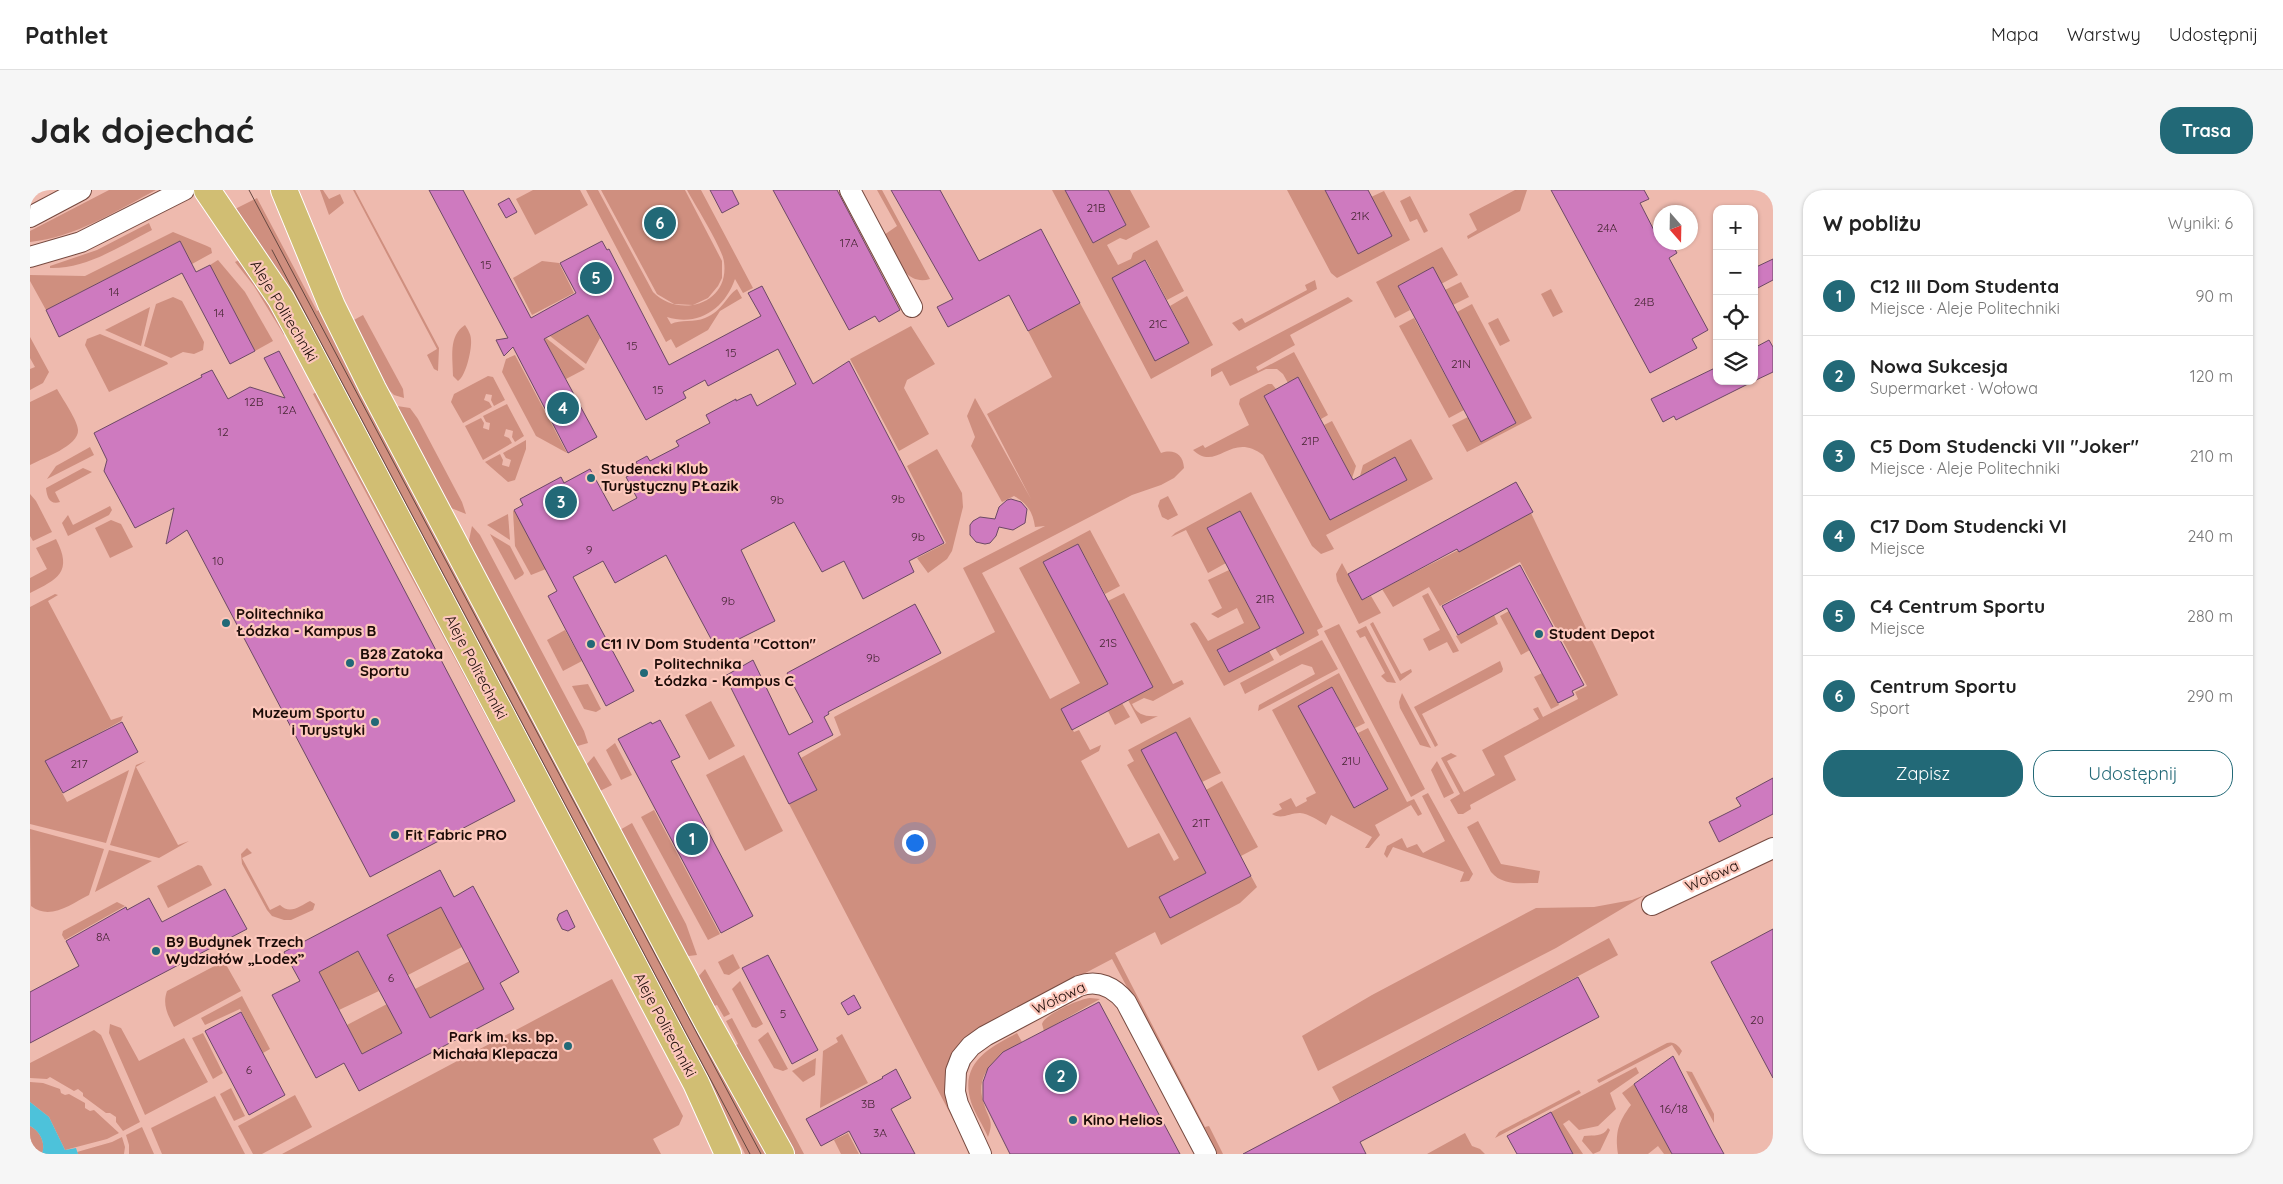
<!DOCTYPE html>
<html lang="pl">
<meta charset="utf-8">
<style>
body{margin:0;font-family:Quicksand,sans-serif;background:#f6f6f6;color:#222}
.controls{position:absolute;right:15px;top:15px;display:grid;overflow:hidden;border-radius:10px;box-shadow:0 1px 4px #0004}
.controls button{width:45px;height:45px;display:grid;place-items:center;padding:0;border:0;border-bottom:1px solid #e0e0e0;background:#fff;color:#222;font:25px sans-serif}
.compass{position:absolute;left:1623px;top:15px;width:45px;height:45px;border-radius:50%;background:#fff;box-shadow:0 1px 4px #0004;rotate:160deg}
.you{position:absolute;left:884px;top:652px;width:18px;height:18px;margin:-12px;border:4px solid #fff;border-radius:50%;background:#1a73e8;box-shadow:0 0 0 8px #1a73e833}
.badge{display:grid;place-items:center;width:32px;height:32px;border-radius:50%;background:#226977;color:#fff;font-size:16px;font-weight:700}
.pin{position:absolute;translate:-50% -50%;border:2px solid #fff;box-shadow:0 1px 5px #0006}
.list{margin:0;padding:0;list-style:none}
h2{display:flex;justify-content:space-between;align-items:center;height:65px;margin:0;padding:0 20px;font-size:21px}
h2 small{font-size:16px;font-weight:400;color:#767676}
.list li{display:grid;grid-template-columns:32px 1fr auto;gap:15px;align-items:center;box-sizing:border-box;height:80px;padding:0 20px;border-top:1px solid #e0e0e0}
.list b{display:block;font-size:19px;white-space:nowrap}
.list p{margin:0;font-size:16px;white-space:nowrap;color:#767676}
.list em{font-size:16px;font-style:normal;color:#767676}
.actions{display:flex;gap:10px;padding:15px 20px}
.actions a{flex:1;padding:11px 0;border:1px solid #226977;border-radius:20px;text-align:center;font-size:18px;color:#226977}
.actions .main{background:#226977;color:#fff}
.icon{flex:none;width:28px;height:28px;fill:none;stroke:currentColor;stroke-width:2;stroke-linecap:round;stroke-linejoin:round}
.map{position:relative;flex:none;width:1743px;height:964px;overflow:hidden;border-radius:20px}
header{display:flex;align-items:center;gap:30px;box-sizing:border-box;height:70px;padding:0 25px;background:#fff;border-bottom:1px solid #e0e0e0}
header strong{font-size:24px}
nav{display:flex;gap:28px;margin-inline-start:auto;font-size:18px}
.intro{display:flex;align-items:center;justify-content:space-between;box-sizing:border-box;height:120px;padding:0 30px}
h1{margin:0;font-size:35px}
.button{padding:12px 22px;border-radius:20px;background:#226977;color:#fff;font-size:18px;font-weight:700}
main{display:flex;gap:30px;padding:0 30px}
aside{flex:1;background:#fff;border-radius:20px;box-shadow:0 1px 4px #0004}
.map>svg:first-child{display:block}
.green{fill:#cf8f7f}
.water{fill:#4dc2da}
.building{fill:#ce7abf;stroke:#6c4965;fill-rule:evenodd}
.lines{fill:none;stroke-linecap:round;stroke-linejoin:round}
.minor-casing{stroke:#764a40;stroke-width:22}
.major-casing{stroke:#fff;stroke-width:28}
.minor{stroke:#fff;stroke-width:20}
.major{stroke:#d1be73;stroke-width:26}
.tram{stroke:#644740;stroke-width:1}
.poi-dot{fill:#226977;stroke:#fcc7bb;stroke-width:2}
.labels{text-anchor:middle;stroke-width:4.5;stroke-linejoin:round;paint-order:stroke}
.number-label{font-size:12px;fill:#482735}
.street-label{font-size:15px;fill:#1c0b07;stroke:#fcc7bb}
.poi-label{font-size:15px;font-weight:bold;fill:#1c0b07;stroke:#fcc7bb;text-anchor:start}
</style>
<header>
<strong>Pathlet</strong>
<nav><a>Mapa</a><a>Warstwy</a><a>Udostępnij</a></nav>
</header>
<div class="intro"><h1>Jak dojechać</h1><a class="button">Trasa</a></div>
<main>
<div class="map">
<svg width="1743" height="964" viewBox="0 0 1743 964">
<rect width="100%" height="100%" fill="#eebaae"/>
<!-- green -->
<g class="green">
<path d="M79 0H126C86 21 46 47 0 52V41Z"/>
<path d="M290 0H293L299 9 310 4 314 13 299 25Z"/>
<path d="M323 0H325L409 158 408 181 404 179 397 165 407 159Z"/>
<path d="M503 0H550L558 15 505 45 486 9Z"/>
<path d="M556 0H568L623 102C649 129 700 114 694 72 693 59 665 15 657 0H671L723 98 713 103 705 89C695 118 669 137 637 127L641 134C651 129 664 133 675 128 693 121 696 106 707 99L712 108 690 121 678 140 646 158 641 149 636 152Z"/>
<path d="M571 0H655L692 71V88L688 96 678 108 663 115 644 114 627 104Z"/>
<path d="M847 0H852L900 89C874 97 863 63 854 45L867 36Z"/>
<path d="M1022 0H1035L1063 53 1096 35 1078 0H1100L1120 37 1096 50 1090 48 1077 55 1088 75 1101 69 1103 63 1127 50 1154 101 1137 110 1116 70 1082 88 1125 170 1159 153 1140 116 1157 106 1183 155 1121 189Z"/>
<path d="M1257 0H1295L1328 64 1341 7 1354 1 1380 50 1307 88 1301 83Z"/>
<path d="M1485 0H1497L1490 21 1438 49 1437 46 1447 40 1439 24Z"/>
<path d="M1380 6 1398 41 1394 43 1387 29 1380 32 1370 11Z"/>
<path d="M227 8 287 121 292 119 739 964H715L677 889 203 20Z"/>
<path d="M119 33 122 40C90 56 57 79 20 78V76L67 60Z"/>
<path d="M143 42 177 56 181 58 182 63 162 74 150 51 16 120 0 91V85L55 86Z"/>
<path d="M1412 57 1428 85 1411 94 1402 78 1368 96 1380 120 1365 128 1346 92Z"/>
<path d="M188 70 215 102 243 151 225 161 180 75Z"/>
<path d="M209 70 256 141 254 145 224 96 205 72Z"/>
<path d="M512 71 529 73 544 103 502 125 483 88Z"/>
<path d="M1285 90 1287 99 1209 141 1202 133 1212 128 1215 133 1277 100 1275 95Z"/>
<path d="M1431 92 1439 107 1423 115 1415 100Z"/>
<path d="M1521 99 1533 122 1523 127 1511 104Z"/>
<path d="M143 107 152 111 174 152 173 160 164 164 153 162 141 168 114 156 126 114Z"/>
<path d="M1318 107 1323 111 1260 145 1265 155 1226 177 1228 181 1264 162 1298 225 1291 229 1268 187 1258 193 1253 184 1247 179H1236L1200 196 1192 181 1181 187V179Z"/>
<path d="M1050 113 1131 263C1143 259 1153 263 1154 278L1144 288 1131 295 1102 305 952 383 1020 509 1050 493 989 378 1060 340 1090 396 1075 404 1048 354 1013 372 1078 494 1031 519 1044 542 1049 540 1060 560 1071 555 1069 561 1051 571 1098 658 1129 643 1144 671 1149 668 1097 575 1104 571 1098 560 1160 527 1191 583 1172 592 1146 542 1112 560 1176 683 1129 707 1140 728 1221 686 1227 697 1210 713 1131 755 1125 742 1085 763 1175 937 1179 936 1193 964H1186L1082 769 951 838C891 874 919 914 942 964H939L938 958 759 614 787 600 771 568 811 545 804 527 965 442 933 378 1015 336 1005 337C1003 322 997 313 984 306L972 312 941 256 945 247 937 226 945 208 1001 309 957 224 1022 187 998 141Z"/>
<path d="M1442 114 1502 228 1437 262 1422 235 1438 227 1451 252 1486 233 1427 122Z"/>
<path d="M120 117 111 156 75 140Z"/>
<path d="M333 125 373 199 374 208 364 205 358 199 322 131Z"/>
<path d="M558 125 570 148 556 174 520 146Z"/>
<path d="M1384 128 1434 220 1419 228 1369 136Z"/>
<path d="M1468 128 1480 151 1470 156 1458 133Z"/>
<path d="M435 135C438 140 441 144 441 150 442 159 436 186 428 191L423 186C423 167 418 146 435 135Z"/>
<path d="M881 136 905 174 877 190 874 198 899 244 869 261 820 169Z"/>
<path d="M70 144 137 172 138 174 79 202 55 155 57 149Z"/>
<path d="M0 147 19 182 13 193 0 200V179L5 177 0 168Z"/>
<path d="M516 148 555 179 536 189 514 149Z"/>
<path d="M485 165 537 263 506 246 472 182 476 169Z"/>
<path d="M458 186 463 187 475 210 464 216 461 210 462 205 456 204 454 210 459 212 462 217 433 233 421 212 424 204Z"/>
<path d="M1238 194H1242L1246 199 1234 206 1300 330 1377 290 1365 267 1330 286 1333 275 1381 249 1403 289 1296 345 1304 359 1291 364 1282 356 1233 265C1201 240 1187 283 1163 260L1173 255 1175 258 1219 235 1209 214 1210 209Z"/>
<path d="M27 199C32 208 48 231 48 240 49 256 13 268 0 275V212Z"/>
<path d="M288 201 505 612 504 616 283 204Z"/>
<path d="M477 214 494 246 485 252 482 247 483 241 476 239 474 246 479 248 482 253 453 270 435 236 451 228 454 233 453 238 459 240 460 233 456 232 453 226Z"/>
<path d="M367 216 380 218 388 229 432 312 436 324 421 318Z"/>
<path d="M1302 231 1326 276 1322 288 1294 235Z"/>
<path d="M496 250V259L485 290 478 292 455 272 470 264 473 270 472 275 479 277 481 270 476 268 473 263Z"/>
<path d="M60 257 64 265 17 289 26 276Z"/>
<path d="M907 259 932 303 933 317 922 361 917 369 898 383 887 368 916 353 877 276Z"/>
<path d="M53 278 62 282 25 302 30 312C20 315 17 308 16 298Z"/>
<path d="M1221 302 1293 437 1287 440 1289 445 1250 466 1245 458 1274 443 1210 321 1177 338 1196 373 1178 383 1156 340 1141 347 1145 343Z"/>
<path d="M0 304 6 311 22 342 3 351 0 346Z"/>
<path d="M1138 306 1148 325 1138 330 1132 327 1128 316 1130 310Z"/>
<path d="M80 316 82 320 79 325 38 346 32 333 38 325 43 335Z"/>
<path d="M483 321H485L516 379 501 385 485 356Z"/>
<path d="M1501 323 1588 505 1474 566 1486 590 1440 615 1441 619 1433 624H1428L1420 610 1430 604 1411 568 1421 563 1427 566 1417 571 1434 602 1465 585 1452 560 1509 529 1503 519 1508 517 1513 527 1548 509 1545 502 1557 496 1490 372 1410 416 1399 397 1363 417 1352 399Z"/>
<path d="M478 324 480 350 457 335Z"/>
<path d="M81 330 91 334 103 357 80 368 65 338Z"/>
<path d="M442 336 450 345 554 541 558 553 544 557 438 355Z"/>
<path d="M460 344 480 356 494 383 493 385 485 390Z"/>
<path d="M26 349C43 382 28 389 0 403V388L17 379 6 358Z"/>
<path d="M1312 373 1332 410 1341 406 1351 423 1329 434 1307 391 1306 384Z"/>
<path d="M1199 380 1230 438 1187 461 1199 482 1239 461 1244 470 1194 496 1160 434 1164 432 1167 434 1178 451 1214 433 1207 418 1188 428 1181 424 1192 418 1178 390Z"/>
<path d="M1094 403 1143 494 1152 490 1154 494 1123 511 1114 508 1102 514C1107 525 1116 527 1128 526L1111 534 1098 510 1123 497 1078 411Z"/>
<path d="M1398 403 1429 461 1423 463 1417 452 1399 461 1393 449 1410 440 1392 406Z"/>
<path d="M25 404 28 405 18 411 81 530 93 526 91 531 16 572 37 612 99 580 76 653 0 634V417Z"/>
<path d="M1479 421 1500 460 1491 465 1470 426Z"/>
<path d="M1464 425 1468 434 1431 454 1426 446Z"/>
<path d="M1343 432 1371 484 1381 479 1382 482 1370 491 1340 434Z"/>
<path d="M1309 434 1395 599 1381 607 1294 441Z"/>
<path d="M1336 436 1366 493 1357 492 1351 486 1355 483 1335 446 1330 448 1326 441Z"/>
<path d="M535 440 552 471 533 481 517 450Z"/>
<path d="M1292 450 1308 479 1228 521 1229 515 1285 484 1282 477 1272 474 1215 504 1210 493Z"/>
<path d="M1470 471 1473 479 1472 482 1392 524 1408 555 1405 557 1384 517Z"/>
<path d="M1309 483 1335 533 1325 538 1302 497 1269 516 1325 618 1358 599 1328 543 1338 538 1377 612 1384 609 1392 624 1388 626 1381 615 1345 635 1350 645 1339 658H1335L1342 647 1301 625 1296 635C1288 630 1279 624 1270 623 1259 623 1252 630 1242 624L1252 619 1249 614 1261 608 1266 617 1277 611 1276 608 1286 603 1242 520Z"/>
<path d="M1512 483 1529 515 1521 519 1504 487Z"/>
<path d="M558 494 571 519 566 522 554 519 542 496Z"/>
<path d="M1372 503 1401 558 1390 555 1370 518 1369 512Z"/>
<path d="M681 511 705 556 679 570 655 525Z"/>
<path d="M1092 513 1100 527 1085 535 1078 521Z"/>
<path d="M585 553 602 585 591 590 576 560Z"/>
<path d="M714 565 753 641 715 661 676 585Z"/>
<path d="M564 566 582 595 568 602 555 576Z"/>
<path d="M116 571 106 577 148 655 159 651 129 668 80 655 106 575Z"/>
<path d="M1407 571 1424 603 1414 608 1401 580Z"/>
<path d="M1192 591 1228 657 1211 666 1176 600Z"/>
<path d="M1398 603 1443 684 1439 691 1430 692 1434 682 1363 657 1357 668 1354 664 1357 656 1372 648 1377 658 1387 654 1393 663 1415 651 1392 606Z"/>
<path d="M624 620 690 744 678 750 611 627Z"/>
<path d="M1448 631 1471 674 1510 681 1508 693C1490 693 1473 696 1461 682L1437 637Z"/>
<path d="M602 633 656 734 667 765 659 766 654 764 588 641Z"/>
<path d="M0 639 74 659 59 705C41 714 20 731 1 716Z"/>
<path d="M217 658 222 663 212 668 240 720 250 715C260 725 270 716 280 711L285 714 283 720 261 730H254L242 726 237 720 212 674 211 664Z"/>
<path d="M79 660 122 671 65 702Z"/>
<path d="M168 675 172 676 182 695 138 718 127 696Z"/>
<path d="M1615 705 1526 758 1288 881 1272 846 1342 805 1506 718 1564 717 1602 710Z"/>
<path d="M87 712 95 716 35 750 32 745 33 741Z"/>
<path d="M411 717 432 757 378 785 357 745Z"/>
<path d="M1579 748 1588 765 1310 912 1302 897Z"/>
<path d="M328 761 349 801 309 820 289 782Z"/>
<path d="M703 764 710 778 699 785 694 784 688 772Z"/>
<path d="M194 771 211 801 144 837C138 825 132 815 137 801Z"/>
<path d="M440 771 454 799 400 828 385 799Z"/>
<path d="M675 779 700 824 694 827 687 815 682 817 668 787Z"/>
<path d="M582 789 653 926 649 935 623 949 631 964H252Z"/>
<path d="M710 791 733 834 726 838 722 837 702 799Z"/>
<path d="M212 806 240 859 233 863 210 819 175 835 171 828Z"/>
<path d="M1060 808 1070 809 1014 841 1012 834C1015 824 1049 809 1060 808Z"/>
<path d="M357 814 372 843 332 864 317 835Z"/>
<path d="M702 828 774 964H764L703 857 708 854 696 831Z"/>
<path d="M80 834 91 838 109 871 154 848 178 892 115 925 79 843Z"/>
<path d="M64 840 71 845 110 932 93 941 86 932V927L80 923H76L53 906V903L48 899 44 901 20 887 17 889 0 888V873Z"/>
<path d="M738 842 758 879 753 881 744 878 728 850Z"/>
<path d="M173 843 193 883 183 889 162 848Z"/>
<path d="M987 843 992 852C968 865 943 883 954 914 959 930 964 930 958 947 953 935 945 924 941 912 929 873 959 858 987 843Z"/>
<path d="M812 844 838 893 790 918 793 861 808 852 806 848Z"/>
<path d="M1637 853C1644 851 1648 855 1652 861L1649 866 1642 855 1569 893 1567 890Z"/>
<path d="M786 868 785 885 773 892 762 881Z"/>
<path d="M1606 877 1609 883 1580 903 1586 919 1568 936 1549 940 1539 930 1533 934 1553 964H1543L1521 922Z"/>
<path d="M1656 881 1662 882 1684 924V933Z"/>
<path d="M0 892 13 893 30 899 31 903 35 905 39 904 55 913V918L60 921 64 920 89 943 77 949 35 960 19 927 0 912Z"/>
<path d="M1604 894 1642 964H1634L1628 956 1618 964H1588C1585 943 1588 932 1601 915L1592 903Z"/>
<path d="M201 898 215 926 204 931 190 904Z"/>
<path d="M1549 900 1551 903 1465 948 1469 942Z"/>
<path d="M265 905 282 937 232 964H223L208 936Z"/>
<path d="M185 906 215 964H132L121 938Z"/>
<path d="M0 936C10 941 16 953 12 964H4L0 954Z"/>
<path d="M112 937 124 964H99V955L96 945Z"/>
<path d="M1578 938 1580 940 1570 961 1563 964 1552 951 1554 946C1564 945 1573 947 1578 938Z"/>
<path d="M818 943 829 964H811L804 950Z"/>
<path d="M1435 943 1442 956 1450 959 1455 964H1397Z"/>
<path d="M92 947 95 957 94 964H48L47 962 82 952Z"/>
</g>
<!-- water -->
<path class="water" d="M0 912 19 927 35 960 46 958 48 964H12C16 953 10 941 0 936Z"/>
<!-- building -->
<g class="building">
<path d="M399 0H433L501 128 546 103 530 73 572 51 577 60 579 59 639 175 731 126 718 103 732 96 783 194 819 171 914 353 879 371 884 382 833 409 814 371 792 382 764 332 711 360 745 431 687 460 636 365 585 393 573 371 543 387 604 501 576 516 518 406 527 401 484 320 493 315 490 309 531 287 534 293 560 279 583 321 607 308 596 287 611 280 606 272 617 266 620 271 649 256 646 251 680 233 676 225 706 209V211L721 204 727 216 766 194 748 159 678 196 675 190 653 202 656 208 616 230 558 125 514 149 567 247 538 263 483 157 474 166 466 150 478 148Z"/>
<path d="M680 0H702L709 14 692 23Z"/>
<path d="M743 0H807L870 120 849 132 845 126 819 140Z"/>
<path d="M861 0H910L949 71 1011 39 1050 113 998 141 979 105 918 137 907 117 923 109Z"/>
<path d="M1035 0H1078L1096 35 1063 53Z"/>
<path d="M1295 0H1338L1362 46 1328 64Z"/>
<path d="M1521 0H1614L1619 9 1610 13 1630 52H1641L1647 63 1639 68 1678 140 1662 149 1667 158 1620 183Z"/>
<path d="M479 8 487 22 476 28 468 14Z"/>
<path d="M150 51 166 82 180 75 225 161 200 174 152 83 29 147 16 120Z"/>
<path d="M1743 69V90L1724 100V78Z"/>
<path d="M1115 70 1159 153 1125 171 1082 88Z"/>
<path d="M1403 77 1486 233 1451 252 1368 96Z"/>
<path d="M1739 150 1743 157V182L1724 191V158Z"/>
<path d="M249 161 485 611 340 687 157 340 136 354 144 318 105 338 74 281 77 270 64 243 172 187 171 185 182 180 198 209 220 197 255 208 234 168Z"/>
<path d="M1687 177V191H1724L1646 230 1644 226 1633 232 1621 209Z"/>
<path d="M1268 187 1323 290 1365 267 1377 290 1300 330 1234 206Z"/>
<path d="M1486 292 1503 322 1429 362 1427 359 1332 410 1318 384Z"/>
<path d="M981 309 991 312 997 319 995 333 983 340 969 337 966 346 960 353 955 354 946 352 940 345V335L943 331 950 327 965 329 969 317 977 310Z"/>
<path d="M1210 321 1274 443 1199 482 1187 460 1230 438 1177 338Z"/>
<path d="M1048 354 1123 497 1042 540 1031 519 1078 494 1013 372Z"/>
<path d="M1490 375 1554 495 1542 501 1544 505 1528 513 1477 418 1428 445 1412 416Z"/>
<path d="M885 414 911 463 798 522 799 524 794 527 803 545 768 563 787 600 759 614 695 486 723 470 759 545 783 532 757 483Z"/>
<path d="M1302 497 1358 599 1324 618 1268 516Z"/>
<path d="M630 530 650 567 641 571 723 726 691 743 588 549 621 532 622 534Z"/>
<path d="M92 532 108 562 33 603 15 571Z"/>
<path d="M1146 542 1221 686 1140 728 1129 707 1176 683 1111 560Z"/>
<path d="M1743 588V624L1689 652 1679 632 1711 616 1706 608Z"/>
<path d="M410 680 424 707 443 696 489 782 470 793 484 819 329 901 314 873 286 888 242 805 270 791 254 762ZM411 717 454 799 400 828 357 745ZM328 761 372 843 332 864 289 782Z"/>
<path d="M195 699 217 739 0 853V802L49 776 36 751 96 717 97 720 119 708 132 732Z"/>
<path d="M537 720 545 737 538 741 532 739 527 729 529 724Z"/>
<path d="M1743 739V888L1681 772Z"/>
<path d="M738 765 788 860 762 874 712 778Z"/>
<path d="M1548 787 1569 827 1330 952 1336 964H1213Z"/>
<path d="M824 805 831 818 818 825 811 813Z"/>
<path d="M1069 812 1150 964H980L953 910V892L958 878 973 862Z"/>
<path d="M211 822 255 905 219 925 175 841Z"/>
<path d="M1643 866 1683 944 1694 964H1642L1604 894Z"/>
<path d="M866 879 881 908 861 919 885 964H831L819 941 791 956 776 929 853 888 852 887Z"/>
<path d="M1521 922 1543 964H1487L1477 946Z"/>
</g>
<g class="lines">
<defs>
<g id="minor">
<path d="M820 0 882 117"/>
<path d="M0 27 51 0"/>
<path d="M0 67 51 52 154 0"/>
<path d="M1622 715 1743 658"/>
<path d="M951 964 928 914 925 902 926 881 931 868 941 856 955 846 1049 796C1068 789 1084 797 1096 812L1176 964"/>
</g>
<g id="major">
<path d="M177 0 251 109 270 144 666 893 698 964"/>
<path d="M254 0 302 116 343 199 678 833 751 964"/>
</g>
</defs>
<!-- minor casing -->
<use href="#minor" class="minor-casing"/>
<!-- major casing -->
<use href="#major" class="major-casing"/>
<!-- minor -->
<use href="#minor" class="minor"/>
<!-- major -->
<use href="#major" class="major"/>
<!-- tram -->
<g class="tram">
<path d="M219 0 731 964"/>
<path d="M242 60 720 964"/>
</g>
</g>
<!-- markers -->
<g class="poi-dot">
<circle cx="561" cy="288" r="5"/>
<circle cx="196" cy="433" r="5"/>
<circle cx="1509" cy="444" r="5"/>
<circle cx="561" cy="454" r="5"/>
<circle cx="320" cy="473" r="5"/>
<circle cx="614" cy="483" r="5"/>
<circle cx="345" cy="532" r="5"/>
<circle cx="365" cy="645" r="5"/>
<circle cx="126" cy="761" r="5"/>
<circle cx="538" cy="856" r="5"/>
<circle cx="1043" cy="930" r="5"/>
</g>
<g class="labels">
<!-- number labels -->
<g class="number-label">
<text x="1066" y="22">21B</text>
<text x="1330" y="30">21K</text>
<text x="1577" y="42">24A</text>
<text x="819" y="57">17A</text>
<text x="456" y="79">15</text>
<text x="84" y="106">14</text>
<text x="1614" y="116">24B</text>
<text x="189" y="127">14</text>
<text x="1128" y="138">21C</text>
<text x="602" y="160">15</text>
<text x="701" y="167">15</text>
<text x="1431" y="178">21N</text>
<text x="628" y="204">15</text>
<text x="224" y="216">12B</text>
<text x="257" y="224">12A</text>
<text x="193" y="246">12</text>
<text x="1280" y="255">21P</text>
<text x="868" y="313">9b</text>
<text x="747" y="314">9b</text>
<text x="888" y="351">9b</text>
<text x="559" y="364">9</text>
<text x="188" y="375">10</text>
<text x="1235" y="413">21R</text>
<text x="698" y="415">9b</text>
<text x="1078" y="457">21S</text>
<text x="843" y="472">9b</text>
<text x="1321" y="575">21U</text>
<text x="49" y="578">217</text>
<text x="1171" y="637">21T</text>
<text x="73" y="751">8A</text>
<text x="361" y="792">6</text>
<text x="753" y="828">5</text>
<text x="1727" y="834">20</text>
<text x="219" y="884">6</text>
<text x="838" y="918">3B</text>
<text x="1644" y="923">16/18</text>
<text x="850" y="947">3A</text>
</g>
<!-- street labels -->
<g class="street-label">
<text transform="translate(254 121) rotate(59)" y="5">Aleje Politechniki</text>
<text transform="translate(446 477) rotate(62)" y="5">Aleje Politechniki</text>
<text transform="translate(1682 686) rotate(-24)" y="5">Wołowa</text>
<text transform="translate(1029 808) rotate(-25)" y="5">Wołowa</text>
<text transform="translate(635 835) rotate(62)" y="5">Aleje Politechniki</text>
</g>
<!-- poi labels -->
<g class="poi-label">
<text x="571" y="284">Studencki Klub<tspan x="571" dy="17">Turystyczny PŁazik</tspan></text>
<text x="206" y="429">Politechnika<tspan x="206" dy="17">Łódzka - Kampus B</tspan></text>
<text x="1519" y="449">Student Depot</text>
<text x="571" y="459">C11 IV Dom Studenta "Cotton"</text>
<text x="330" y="469">B28 Zatoka<tspan x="330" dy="17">Sportu</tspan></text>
<text x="624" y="479">Politechnika<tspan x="624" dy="17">Łódzka - Kampus C</tspan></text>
<text x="335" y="528" text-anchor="end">Muzeum Sportu<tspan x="335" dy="17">i Turystyki</tspan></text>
<text x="375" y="650">Fit Fabric PRO</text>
<text x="136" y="757">B9 Budynek Trzech<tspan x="136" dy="17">Wydziałów „Lodex”</tspan></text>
<text x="528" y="852" text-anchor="end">Park im. ks. bp.<tspan x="528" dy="17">Michała Klepacza</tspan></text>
<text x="1053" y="935">Kino Helios</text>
</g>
</g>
</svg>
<div class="controls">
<button>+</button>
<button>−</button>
<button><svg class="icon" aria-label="locate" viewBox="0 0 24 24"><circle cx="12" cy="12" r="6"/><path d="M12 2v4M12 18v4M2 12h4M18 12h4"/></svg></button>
<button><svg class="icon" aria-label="layers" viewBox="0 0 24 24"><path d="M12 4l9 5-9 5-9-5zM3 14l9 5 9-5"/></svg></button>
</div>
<svg class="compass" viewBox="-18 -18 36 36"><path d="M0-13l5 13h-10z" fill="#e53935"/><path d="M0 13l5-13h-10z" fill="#767676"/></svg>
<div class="you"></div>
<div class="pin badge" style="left:662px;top:649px">1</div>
<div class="pin badge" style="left:1031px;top:886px">2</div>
<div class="pin badge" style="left:531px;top:312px">3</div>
<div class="pin badge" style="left:533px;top:218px">4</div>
<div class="pin badge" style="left:566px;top:88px">5</div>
<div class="pin badge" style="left:630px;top:33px">6</div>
</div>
<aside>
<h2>W pobliżu<small>Wyniki: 6</small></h2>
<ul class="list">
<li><span class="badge">1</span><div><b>C12 III Dom Studenta</b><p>Miejsce · Aleje Politechniki</p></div><em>90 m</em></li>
<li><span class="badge">2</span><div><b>Nowa Sukcesja</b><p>Supermarket · Wołowa</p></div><em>120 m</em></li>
<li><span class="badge">3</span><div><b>C5 Dom Studencki VII &quot;Joker&quot;</b><p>Miejsce · Aleje Politechniki</p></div><em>210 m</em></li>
<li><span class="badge">4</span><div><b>C17 Dom Studencki VI</b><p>Miejsce</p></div><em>240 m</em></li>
<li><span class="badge">5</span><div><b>C4 Centrum Sportu</b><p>Miejsce</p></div><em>280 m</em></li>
<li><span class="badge">6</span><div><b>Centrum Sportu</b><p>Sport</p></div><em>290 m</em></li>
</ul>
<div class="actions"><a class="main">Zapisz</a><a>Udostępnij</a></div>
</aside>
</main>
